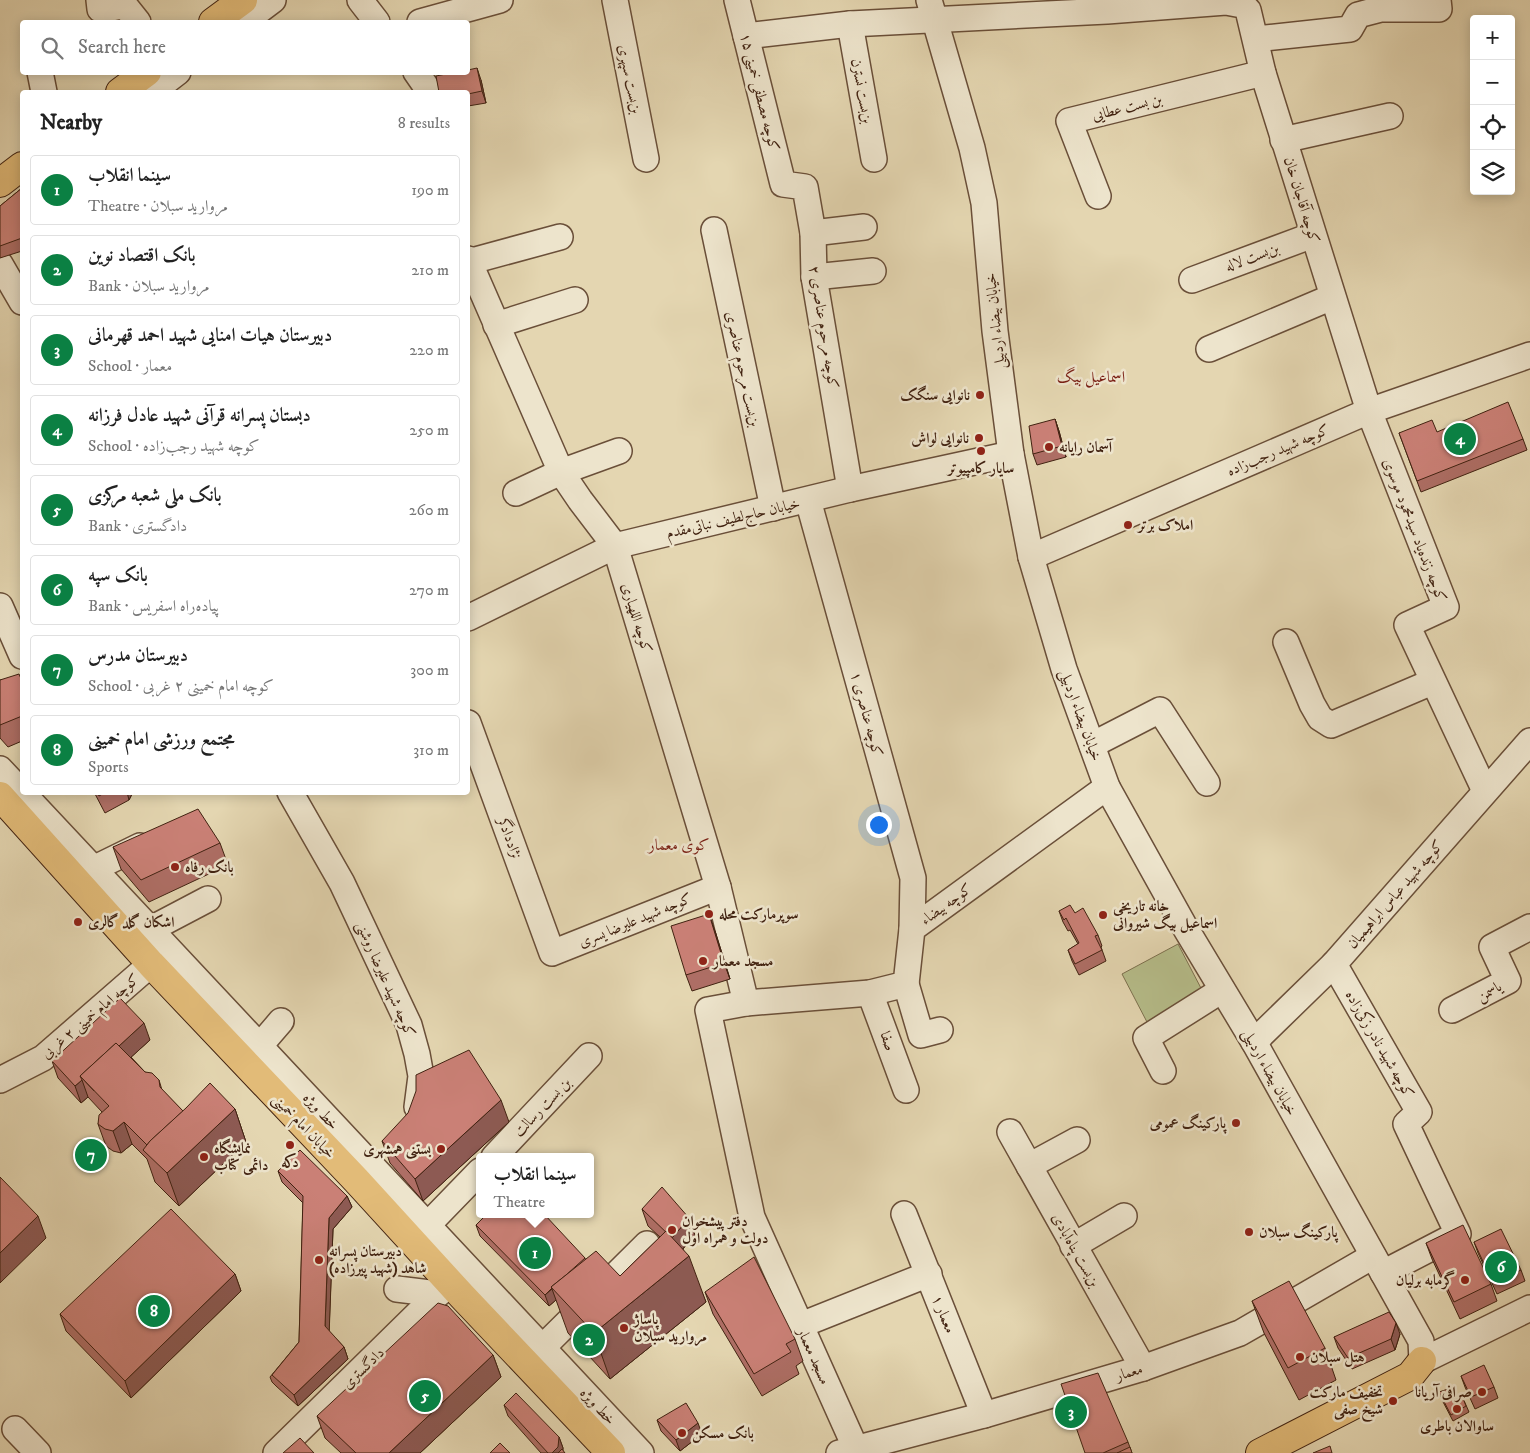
<!DOCTYPE html>
<meta charset="utf-8">
<style>
body{margin:0;font-family:"IM FELL DW Pica",Amiri,serif;background:#f6f6f6;color:#222}
.controls{position:absolute;right:15px;top:15px;display:grid;overflow:hidden;border-radius:5px;box-shadow:0 2px 12px #0003}
.controls button{width:45px;height:45px;display:grid;place-items:center;padding:0;border:0;border-bottom:1px solid #e0e0e0;background:#fff;color:#222;font:25px sans-serif}
.you{position:absolute;left:878px;top:824px;width:18px;height:18px;margin:-12px;border:4px solid #fff;border-radius:50%;background:#1a73e8;box-shadow:0 0 0 8px #1a73e833}
.badge{display:grid;place-items:center;width:32px;height:32px;border-radius:50%;background:#0b8043;color:#fff;font-size:16px;font-weight:700}
.pin{position:absolute;translate:-50% -50%;border:2px solid #fff;box-shadow:0 1px 5px #0006}
.popup{position:absolute;left:476px;top:1153px;width:118px;height:65px;box-sizing:border-box;display:grid;place-content:center;border-radius:5px;background:#fff;filter:drop-shadow(0 1px 4px #0005);font-size:16px;white-space:nowrap;color:#767676}
.popup b{font-size:19px;color:#222}
.popup::after{content:'';position:absolute;left:50%;top:100%;margin-left:-10px;border:10px solid transparent;border-top-color:#fff}
.list{margin:0;padding:0;list-style:none}
h2{display:flex;justify-content:space-between;align-items:center;height:65px;margin:0;padding:0 20px;font-size:21px}
h2 small{font-size:16px;font-weight:400;color:#767676}
.list li{display:grid;grid-template-columns:32px 1fr auto;gap:15px;align-items:center;box-sizing:border-box;height:70px;margin:0 10px 10px;padding:0 10px;border:1px solid #e0e0e0;border-radius:5px}
.list b{display:block;font-size:19px;white-space:nowrap}
.list p{margin:0;font-size:16px;white-space:nowrap;color:#767676}
.list em{font-size:16px;font-style:normal;color:#767676}
.icon{flex:none;width:28px;height:28px;fill:none;stroke:currentColor;stroke-width:2;stroke-linecap:round;stroke-linejoin:round}
.map{position:relative;flex:none;width:1530px;height:1453px;overflow:hidden}
.search{position:absolute;background:#fff;box-shadow:0 2px 12px #0003;left:20px;top:20px;width:450px;height:55px;display:flex;align-items:center;gap:12px;box-sizing:border-box;padding:0 18px;border-radius:5px;color:#767676;font-size:19px}
.panel{position:absolute;background:#fff;box-shadow:0 2px 12px #0003;left:20px;top:90px;width:450px;height:705px;border-radius:5px}
.map>svg:first-child{display:block}
.green{fill:#b6bd8a;stroke:#7c704e}
.lines{fill:none;stroke-linecap:round;stroke-linejoin:round}
.minor-casing{stroke:#6a4f39;stroke-width:28}
.major-casing{stroke:#412211;stroke-width:30}
.minor{stroke:#ede4cc;stroke-width:25}
.major{stroke:#e2bb78;stroke-width:28}
.wall{fill:#ae6e65;stroke:#412211}
.shaded-wall{fill:#8d5a53;stroke:#412211}
.building{fill:#ca8076;stroke:#412211}
.poi-dot{fill:#8f2418;stroke:#ede4cc;stroke-width:2}
.labels{text-anchor:middle;stroke-width:5;stroke-linejoin:round;paint-order:stroke}
.street-label{font-size:15px;fill:#412211;stroke:#ede4cc}
.poi-label{font-size:15px;font-weight:bold;fill:#412211;stroke:#ede4cc;text-anchor:start}
.neighbourhood-label{font-size:16px;fill:#7a1f14;stroke:#ede4cc}
</style>
<div class="map">
<svg width="1530" height="1453" viewBox="0 0 1530 1453">
<rect width="100%" height="100%" fill="#e4d6b1"/>
<filter id="stains"><feTurbulence type="fractalNoise" baseFrequency=".004" numOctaves="4"/><feColorMatrix values="0 0 0 0 .2 0 0 0 0 .09 0 0 0 0 .02 0 0 0 .5 -.17"/></filter>
<radialGradient id="worn" r=".72"><stop offset=".6" stop-color="#630" stop-opacity="0"/><stop offset="1" stop-color="#630" stop-opacity=".3"/></radialGradient>
<!-- green -->
<path class="green" d="M1178 944 1203 992 1147 1022 1122 974Z"/>
<g class="lines">
<defs>
<g id="minor">
<path d="M99 0 100 9 102 10 121 6 126 7 138 22"/>
<path d="M360 0 377 22"/>
<path d="M615 0 646 159"/>
<path d="M737 0 783 184 805 187 813 233 814 277 850 489"/>
<path d="M929 0 972 148 984 203 995 331 1011 454 1031 557 1064 669 1107 787 1186 929 1254 1042 1421 1341 1422 1361 1530 1308"/>
<path d="M244 22 273 0"/>
<path d="M420 22 500 0"/>
<path d="M850 24 874 159"/>
<path d="M746 36 850 24 1107 11 1226 2 1242 5 1248 10 1263 73 1369 411 1446 607 1407 625 1485 791"/>
<path d="M1256 39 1350 29 1358 15 1381 9H1439L1438 0"/>
<path d="M40 72 44 92"/>
<path d="M416 72 425 85 427 92"/>
<path d="M152 92 178 72"/>
<path d="M1283 140 1390 116"/>
<path d="M1098 196 1069 121 1263 73"/>
<path d="M714 230 773 508"/>
<path d="M813 233 864 227"/>
<path d="M468 259 561 472 580 500 615 546 718 887 746 1003"/>
<path d="M468 262 560 237"/>
<path d="M0 264 22 302"/>
<path d="M814 277 873 271"/>
<path d="M1192 280 1313 235"/>
<path d="M496 325 575 300"/>
<path d="M1209 349 1332 297"/>
<path d="M516 493 561 472 619 451"/>
<path d="M808 500 913 878 912 929"/>
<path d="M1031 557 1369 411 1530 355"/>
<path d="M0 606 22 656"/>
<path d="M468 618 615 546 850 489 1011 454"/>
<path d="M1286 642 1312 704 1320 718 1331 725 1432 682"/>
<path d="M468 723 552 953 718 887"/>
<path d="M1092 745 1160 710 1207 783"/>
<path d="M0 769 641 1453"/>
<path d="M290 792 342 883 409 1025 417 1054 421 1076 417 1107"/>
<path d="M93 869 140 846"/>
<path d="M140 939 151 929 208 899"/>
<path d="M1334 964 1419 1112 1406 1124 1458 1234 1383 1273"/>
<path d="M906 984 921 1035 940 1030"/>
<path d="M870 993 906 1090"/>
<path d="M1452 1010 1508 981 1492 947 1530 927"/>
<path d="M1254 1042 1334 964 1530 741"/>
<path d="M250 1057 281 1021"/>
<path d="M1163 1071 1146 1038 1222 990"/>
<path d="M0 1080 43 1058 151 964"/>
<path d="M1010 1132 1143 1368"/>
<path d="M494 1157 589 1056"/>
<path d="M1029 1166 1077 1140"/>
<path d="M904 1214 984 1415"/>
<path d="M417 1236 480 1171"/>
<path d="M1073 1246 1124 1216"/>
<path d="M397 1289 438 1294"/>
<path d="M801 1325 929 1274"/>
<path d="M542 1348 647 1244"/>
<path d="M15 1429 38 1453"/>
<path d="M856 1449 752 1217 708 1010 746 1003 870 993 906 984 912 929 1107 787"/>
<path d="M276 1453 438 1294 451 1284"/>
<path d="M839 1453 984 1415 1143 1368 1240 1333 1373 1256"/>
</g>
<g id="major">
<path d="M213 22 243 0"/>
<path d="M120 92 147 72"/>
<path d="M0 183 22 166"/>
<path d="M0 796 151 964 356 1180 462 1296 611 1453"/>
<path d="M1260 1453 1410 1376 1422 1361"/>
</g>
</defs>
<!-- minor casing -->
<use href="#minor" class="minor-casing"/>
<!-- major casing -->
<use href="#major" class="major-casing"/>
<!-- minor -->
<use href="#minor" class="minor"/>
<!-- major -->
<use href="#major" class="major"/>
</g>
<!-- wall -->
<g class="wall">
<path d="M481 80 486 103 468 106V92Z"/>
<path d="M22 188V251L0 258V206Z"/>
<path d="M1055 419 1059 431 1066 457 1037 465 1033 454Z"/>
<path d="M1399 433 1523 439 1527 450 1421 492Z"/>
<path d="M0 680 22 681V741L8 747 0 738Z"/>
<path d="M94 792H133L129 800 105 813Z"/>
<path d="M220 843 228 865 149 902 121 869 113 847Z"/>
<path d="M1059 911 1075 913 1098 935 1102 946 1101 947 1106 961 1079 975 1072 961 1068 950 1078 944 1070 930 1068 931 1063 922Z"/>
<path d="M715 931 730 979 692 991 686 975Z"/>
<path d="M150 1040 131 1057 145 1072 159 1080 162 1090 183 1111 235 1109 246 1142 179 1206 155 1182 147 1159 132 1144 121 1153 113 1151 106 1146 98 1124 102 1112 88 1097 81 1103 58 1078 52 1061Z"/>
<path d="M509 1122 423 1201 390 1163 382 1141Z"/>
<path d="M278 1171 347 1196 352 1207 333 1229 329 1331 344 1347 348 1359 298 1406 276 1386 272 1382 270 1377 299 1342 303 1203 282 1182Z"/>
<path d="M642 1209 695 1235 683 1249 706 1302 610 1379 568 1333 556 1300 549 1306 480 1236 476 1225 586 1259 620 1276 660 1237 648 1226Z"/>
<path d="M1474 1242 1521 1270 1525 1281 1497 1294 1478 1253Z"/>
<path d="M1426 1243 1491 1284 1497 1301 1460 1319 1432 1259Z"/>
<path d="M235 1274 241 1291 131 1398 66 1331 60 1314Z"/>
<path d="M705 1292 795 1339 803 1361 796 1366 799 1374 762 1396 713 1314Z"/>
<path d="M1252 1301 1325 1348 1336 1380 1299 1400 1264 1333Z"/>
<path d="M1400 1334 1395 1350 1352 1369 1338 1348 1334 1337Z"/>
<path d="M493 1355 501 1377 420 1453H341L325 1438 317 1416Z"/>
<path d="M1461 1376 1494 1387 1498 1398 1475 1409 1465 1387Z"/>
<path d="M1439 1392 1454 1400 1462 1396 1469 1412 1453 1421 1441 1398Z"/>
<path d="M504 1405 559 1437 563 1448V1451L565 1453H541L508 1416Z"/>
<path d="M657 1420 702 1434 680 1451 661 1431Z"/>
<path d="M1128 1442 1132 1453H1085Z"/>
</g>
<!-- shaded-wall -->
<g class="shaded-wall">
<path d="M477 68 481 80 486 103 482 91Z"/>
<path d="M1055 419 1059 431 1066 457 1062 446Z"/>
<path d="M127 792H133L129 800Z"/>
<path d="M709 914 715 931 730 979 724 963Z"/>
<path d="M144 1023 150 1040 94 1091 83 1079Z"/>
<path d="M82 1080 88 1097 81 1103 75 1086Z"/>
<path d="M501 1100 509 1122 423 1201 415 1179Z"/>
<path d="M235 1109 246 1142 179 1206 167 1173Z"/>
<path d="M124 1122 132 1144 121 1153 113 1131Z"/>
<path d="M347 1196 352 1207 333 1229 329 1337 325 1326 329 1218Z"/>
<path d="M38 1216 46 1238 0 1283V1253Z"/>
<path d="M689 1218 695 1235 678 1254 672 1238Z"/>
<path d="M689 1256 706 1302 610 1379 594 1333Z"/>
<path d="M235 1274 241 1291 131 1398 125 1381Z"/>
<path d="M552 1289 556 1300 549 1306 545 1295Z"/>
<path d="M1396 1323 1400 1334 1395 1350 1391 1339Z"/>
<path d="M344 1347 348 1359 298 1406 294 1395Z"/>
<path d="M493 1355 501 1377 420 1453H389Z"/>
<path d="M698 1423 702 1434 680 1451 676 1440Z"/>
<path d="M559 1437 563 1448 562 1453H552Z"/>
</g>
<!-- building -->
<g class="building">
<path d="M477 68 482 91 468 94V92H439L436 76 456 72H468V70Z"/>
<path d="M22 188V238L0 246V206Z"/>
<path d="M1508 402 1523 439 1417 481 1399 433 1432 420 1437 432Z"/>
<path d="M1055 419 1062 446 1033 454 1029 426Z"/>
<path d="M19 674 22 681V716L0 725V680Z"/>
<path d="M97 792H106L99 796Z"/>
<path d="M198 809 220 843 141 880 113 847Z"/>
<path d="M1070 905 1075 913 1083 908 1098 935 1095 936 1102 950 1075 964 1068 950 1079 943 1066 918 1064 920 1059 911Z"/>
<path d="M709 914 724 963 686 975 671 926Z"/>
<path d="M120 998 144 1023 119 1046 116 1043 80 1076 82 1080 75 1086 52 1061Z"/>
<path d="M116 1043 145 1072 152 1073 159 1080 160 1087 183 1111 150 1141 147 1145 124 1122 113 1131 105 1129 98 1124 99 1115 109 1106 80 1076Z"/>
<path d="M469 1050 501 1100 415 1179 382 1141 408 1113 416 1091V1075Z"/>
<path d="M210 1083 235 1109 167 1173 143 1150 150 1141 186 1108Z"/>
<path d="M300 1150 347 1196 329 1218 325 1326 344 1347 294 1395 272 1375 299 1342 303 1196 278 1171Z"/>
<path d="M0 1177 38 1216 0 1253Z"/>
<path d="M662 1187 689 1218 672 1238 642 1209Z"/>
<path d="M171 1209 235 1274 125 1381 60 1314Z"/>
<path d="M487 1214H544L585 1258 566 1275 551 1287 552 1288 545 1295 476 1225Z"/>
<path d="M1463 1225 1491 1284 1454 1302 1426 1243Z"/>
<path d="M1501 1229 1521 1270 1493 1283 1474 1242Z"/>
<path d="M666 1231 689 1256 594 1333 551 1287 596 1251 620 1276Z"/>
<path d="M754 1257 795 1339 786 1344 791 1352 754 1374 705 1292Z"/>
<path d="M1289 1281 1325 1348 1288 1368 1252 1301Z"/>
<path d="M438 1303 448 1306 493 1355 389 1453H356L317 1416Z"/>
<path d="M1389 1312 1396 1323 1391 1339 1348 1358 1334 1337Z"/>
<path d="M1484 1365 1494 1387 1471 1397 1461 1376Z"/>
<path d="M1098 1373 1128 1442 1103 1453H1085L1061 1384Z"/>
<path d="M1448 1389 1454 1400 1462 1396 1466 1406 1451 1415 1439 1392Z"/>
<path d="M516 1393 559 1437 558 1447 552 1453H548L504 1405Z"/>
<path d="M686 1403 698 1423 676 1440 657 1420Z"/>
<path d="M300 1438 314 1453H283Z"/>
<path d="M500 1443 510 1453H490Z"/>
<path d="M1330 1446 1332 1453H1313Z"/>
<path d="M1130 1447 1132 1453H1117Z"/>
<path d="M562 1449 565 1453H558Z"/>
</g>
<!-- markers -->
<g class="poi-dot">
<circle cx="980" cy="395" r="5"/>
<circle cx="979" cy="438" r="5"/>
<circle cx="1049" cy="447" r="5"/>
<circle cx="981" cy="451" r="5"/>
<circle cx="1128" cy="525" r="5"/>
<circle cx="175" cy="867" r="5"/>
<circle cx="709" cy="914" r="5"/>
<circle cx="1103" cy="915" r="5"/>
<circle cx="78" cy="922" r="5"/>
<circle cx="703" cy="961" r="5"/>
<circle cx="1236" cy="1123" r="5"/>
<circle cx="290" cy="1145" r="5"/>
<circle cx="441" cy="1149" r="5"/>
<circle cx="204" cy="1157" r="5"/>
<circle cx="672" cy="1230" r="5"/>
<circle cx="1249" cy="1232" r="5"/>
<circle cx="319" cy="1260" r="5"/>
<circle cx="1465" cy="1280" r="5"/>
<circle cx="624" cy="1328" r="5"/>
<circle cx="1300" cy="1357" r="5"/>
<circle cx="1482" cy="1392" r="5"/>
<circle cx="1393" cy="1401" r="5"/>
<circle cx="1457" cy="1409" r="5"/>
<circle cx="682" cy="1433" r="5"/>
</g>
<g class="labels">
<!-- street labels -->
<g class="street-label">
<text transform="translate(630 79) rotate(79)" y="5">بن‌بست سپهری</text>
<text transform="translate(862 91) rotate(80)" y="5">بن‌بست نسترن</text>
<text transform="translate(760 92) rotate(76)" y="5">کوچه مصطفی خمینی ۱۵</text>
<text transform="translate(1127 107) rotate(-14)" y="5">بن بست عطایی</text>
<text transform="translate(1302 200) rotate(73)" y="5">کوچه آقاجان خان</text>
<text transform="translate(1252 257) rotate(-20)" y="5">بن‌بست لاله</text>
<text transform="translate(995 321) rotate(-96)" y="5">خیابان بیضاء اردبیلی</text>
<text transform="translate(824 327) rotate(81)" y="5">کوچه مرحوم عناصری ۲</text>
<text transform="translate(743 369) rotate(78)" y="5">بن‌بست مرحوم عناصری</text>
<text transform="translate(1278 450) rotate(-23)" y="5">کوچه شهید رجب‌زاده</text>
<text transform="translate(733 518) rotate(-13)" y="5">خیابان حاج‌لطیف نباتی‌مقدم</text>
<text transform="translate(1415 530) rotate(69)" y="5">کوچه زنده‌یاد سیدمحمود موسوی</text>
<text transform="translate(637 618) rotate(73)" y="5">کوچه اللهیاری</text>
<text transform="translate(867 714) rotate(75)" y="5">کوچه عناصری ۱</text>
<text transform="translate(1081 715) rotate(70)" y="5">خیابان بیضاء اردبیلی</text>
<text transform="translate(510 838) rotate(70)" y="5">نژاددادگر</text>
<text transform="translate(1395 894) rotate(-49)" y="5">کوچه شهید عباس ابراهیمیان</text>
<text transform="translate(946 904) rotate(-36)" y="5">کوچه بیضاء</text>
<text transform="translate(635 920) rotate(-22)" y="5">کوچه شهید علیرضا یسری</text>
<text transform="translate(386 979) rotate(66)" y="5">کوچه شهید علیرضا روشنی</text>
<text transform="translate(1489 991) rotate(-28)" y="5">یاسمن</text>
<text transform="translate(90 1016) rotate(-40)" y="5">کوچه امام خمینی ۲ غربی</text>
<text transform="translate(888 1041) rotate(70)" y="5">صفا</text>
<text transform="translate(1380 1044) rotate(60)" y="5">کوچه شهید نادر زکی‌زاده</text>
<text transform="translate(1270 1072) rotate(61)" y="5">خیابان بیضاء اردبیلی</text>
<text transform="translate(542 1107) rotate(-46)" y="5">بن بست رسالت</text>
<text transform="translate(321 1111) rotate(47)" y="5">خط ویژه</text>
<text transform="translate(304 1126) rotate(46)" y="5">خیابان امام خمینی</text>
<text transform="translate(1076 1250) rotate(61)" y="5">بن‌بست پناه‌آبادی</text>
<text transform="translate(944 1314) rotate(68)" y="5">معمار ۱</text>
<text transform="translate(814 1356) rotate(66)" y="5">مسجد معمار</text>
<text transform="translate(363 1368) rotate(-44)" y="5">دادگستری</text>
<text transform="translate(1129 1372) rotate(-17)" y="5">معمار</text>
<text transform="translate(598 1406) rotate(47)" y="5">خط ویژه</text>
</g>
<!-- poi labels -->
<g class="poi-label">
<text x="970" y="400" text-anchor="end">نانوایی سنگک</text>
<text x="969" y="443" text-anchor="end">نانوایی لواش</text>
<text x="1059" y="452">آسمان رایانه</text>
<text x="981" y="473" text-anchor="middle">سایار کامپیوتر</text>
<text x="1138" y="530">املاک برتر</text>
<text x="185" y="872">بانک رفاه</text>
<text x="1113" y="911">خانه تاریخی<tspan x="1113" dy="17">اسماعیل بیگ شیروانی</tspan></text>
<text x="719" y="919">سوپرمارکت محله</text>
<text x="88" y="927">اشکان گلد گالری</text>
<text x="713" y="966">مسجد معمار</text>
<text x="1226" y="1128" text-anchor="end">پارکینگ عمومی</text>
<text x="214" y="1153">نمایشگاه<tspan x="214" dy="17">دائمی کتاب</tspan></text>
<text x="431" y="1154" text-anchor="end">بستنی همشهری</text>
<text x="290" y="1167" text-anchor="middle">دکه</text>
<text x="682" y="1226">دفتر پیشخوان<tspan x="682" dy="17">دولت و همراه اول</tspan></text>
<text x="1259" y="1237">پارکینگ سبلان</text>
<text x="329" y="1256">دبیرستان پسرانه<tspan x="329" dy="17">شاهد (شهید پیرزاده)</tspan></text>
<text x="1455" y="1285" text-anchor="end">گرمابه برلیان</text>
<text x="634" y="1324">پاساژ<tspan x="634" dy="17">مروارید سبلان</tspan></text>
<text x="1310" y="1362">هتل سبلان</text>
<text x="1383" y="1397" text-anchor="end">تخفیف مارکت<tspan x="1383" dy="17">شیخ صفی</tspan></text>
<text x="1472" y="1397" text-anchor="end">صرافی آریانا</text>
<text x="1457" y="1431" text-anchor="middle">ساوالان باطری</text>
<text x="692" y="1438">بانک مسکن</text>
</g>
<!-- neighbourhood labels -->
<g class="neighbourhood-label">
<text x="1091" y="382">اسماعیل بیگ</text>
<text x="679" y="850">کوی معمار</text>
</g>
</g>
<rect width="100%" height="100%" filter="url(#stains)"/>
<rect width="100%" height="100%" fill="url(#worn)"/>
</svg>
<div class="controls">
<button>+</button>
<button>−</button>
<button><svg class="icon" aria-label="locate" viewBox="0 0 24 24"><circle cx="12" cy="12" r="6"/><path d="M12 2v4M12 18v4M2 12h4M18 12h4"/></svg></button>
<button><svg class="icon" aria-label="layers" viewBox="0 0 24 24"><path d="M12 4l9 5-9 5-9-5zM3 14l9 5 9-5"/></svg></button>
</div>
<div class="you"></div>
<div class="pin badge" style="left:535px;top:1253px">1</div>
<div class="popup"><b>سینما انقلاب</b>Theatre</div>
<div class="pin badge" style="left:589px;top:1340px">2</div>
<div class="pin badge" style="left:1071px;top:1412px">3</div>
<div class="pin badge" style="left:1460px;top:439px">4</div>
<div class="pin badge" style="left:425px;top:1396px">5</div>
<div class="pin badge" style="left:1501px;top:1267px">6</div>
<div class="pin badge" style="left:91px;top:1155px">7</div>
<div class="pin badge" style="left:154px;top:1311px">8</div>
<div class="search"><svg class="icon" aria-label="search" viewBox="0 0 24 24"><circle cx="10" cy="10" r="6"/><path d="M15 15l6 6"/></svg>Search here</div>
<section class="panel">
<h2>Nearby<small>8 results</small></h2>
<ul class="list">
<li><span class="badge">1</span><div><b>سینما انقلاب</b><p>Theatre · مروارید سبلان</p></div><em>190 m</em></li>
<li><span class="badge">2</span><div><b>بانک اقتصاد نوین</b><p>Bank · مروارید سبلان</p></div><em>210 m</em></li>
<li><span class="badge">3</span><div><b>دبیرستان هیات امنایی شهید احمد قهرمانی</b><p>School · معمار</p></div><em>220 m</em></li>
<li><span class="badge">4</span><div><b>دبستان پسرانه قرآنی شهید عادل فرزانه</b><p>School · کوچه شهید رجب‌زاده</p></div><em>250 m</em></li>
<li><span class="badge">5</span><div><b>بانک ملی شعبه مرکزی</b><p>Bank · دادگستری</p></div><em>260 m</em></li>
<li><span class="badge">6</span><div><b>بانک سپه</b><p>Bank · پیاده‌راه اسفریس</p></div><em>270 m</em></li>
<li><span class="badge">7</span><div><b>دبیرستان مدرس</b><p>School · کوچه امام خمینی ۲ غربی</p></div><em>300 m</em></li>
<li><span class="badge">8</span><div><b>مجتمع ورزشی امام خمینی</b><p>Sports</p></div><em>310 m</em></li>
</ul>
</section>
</div>
